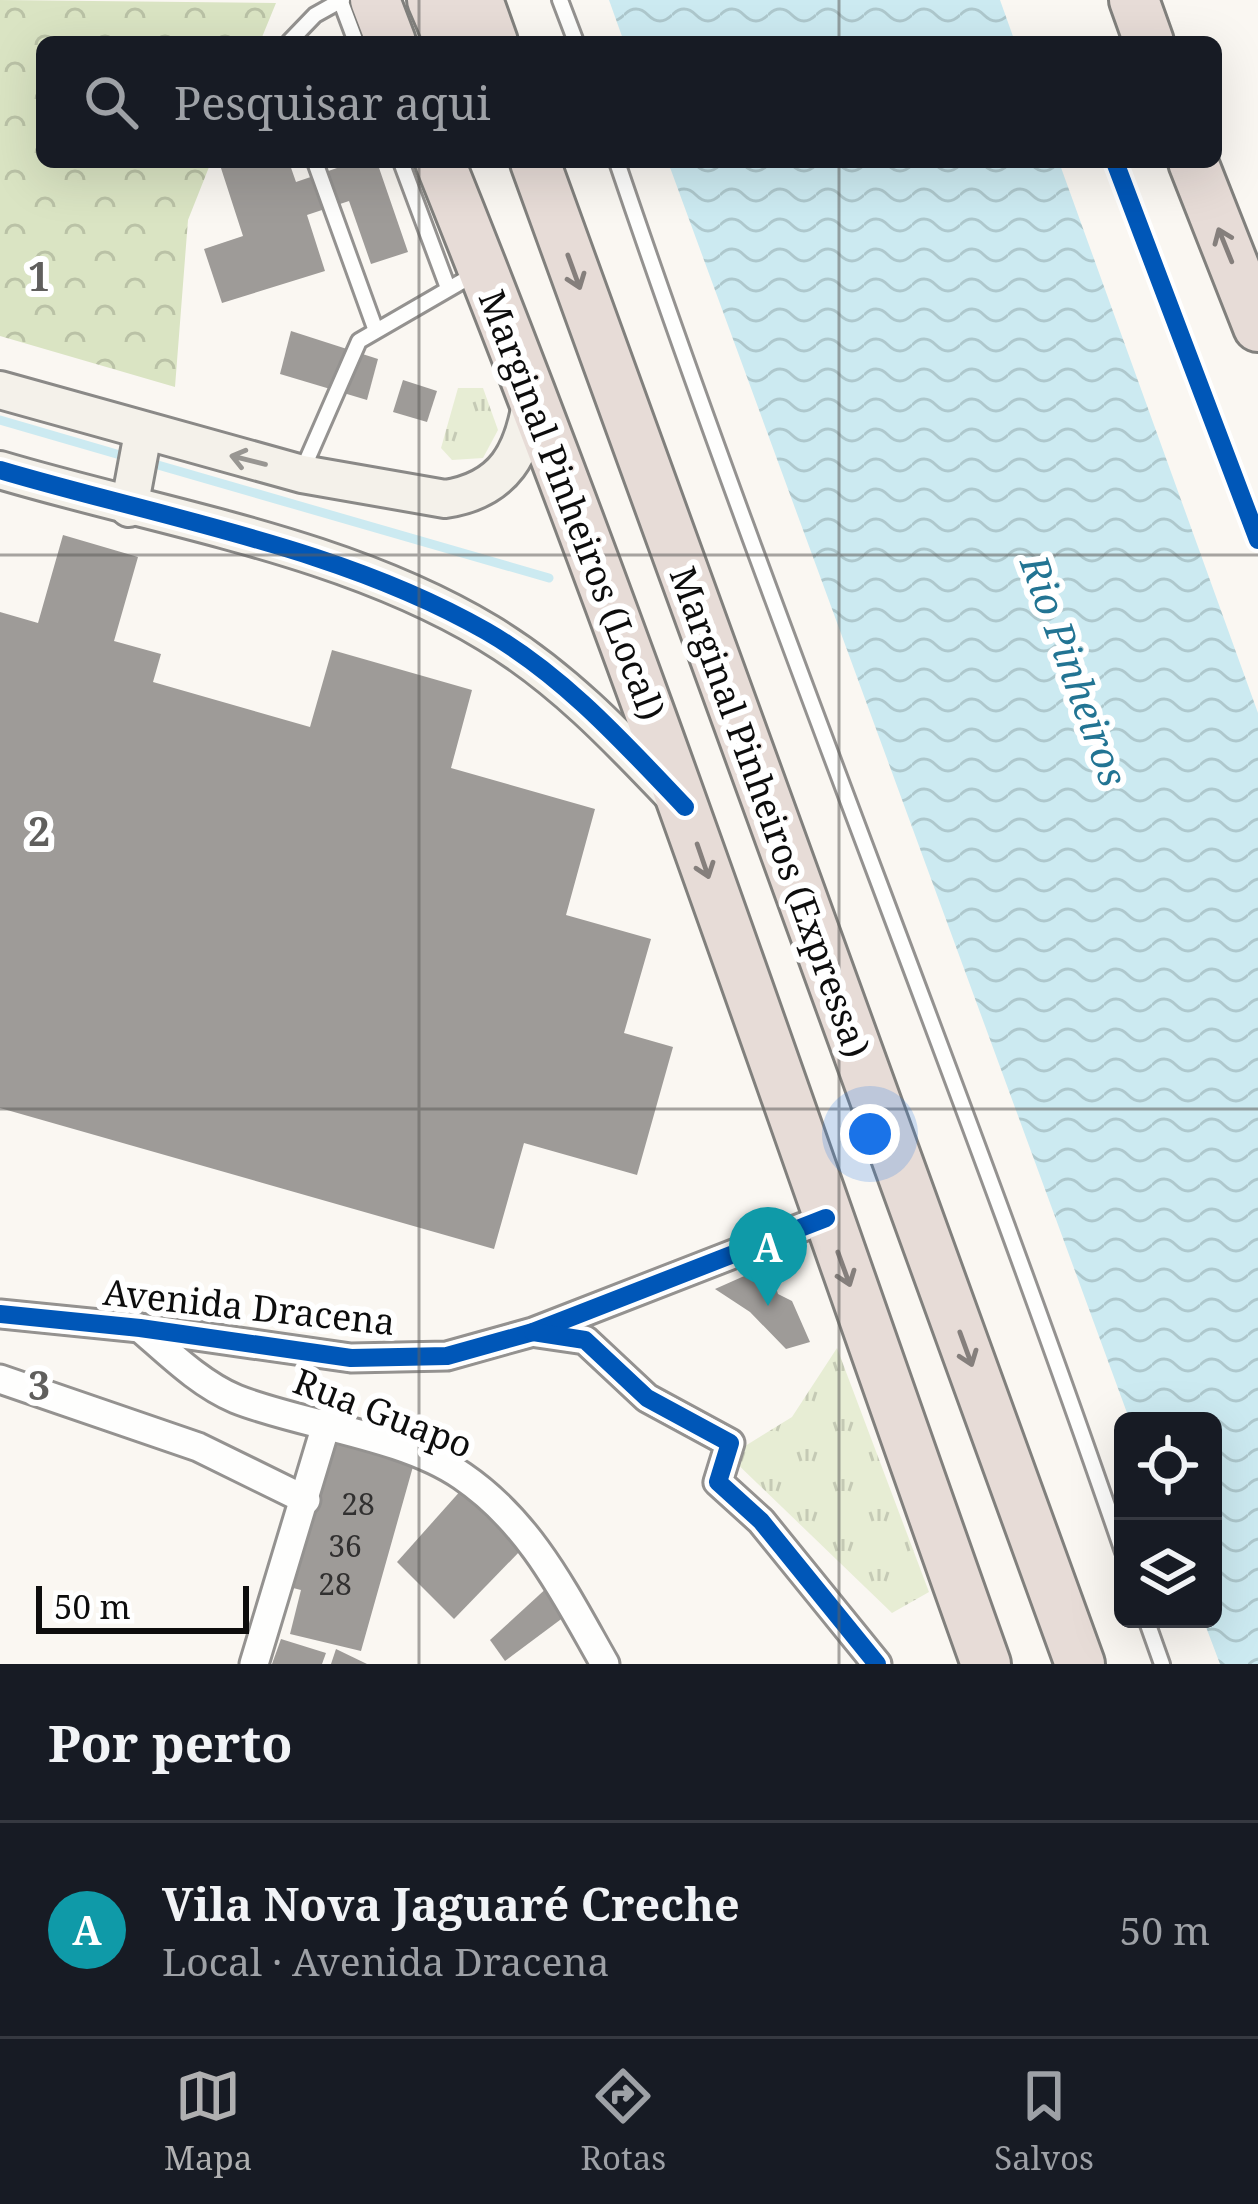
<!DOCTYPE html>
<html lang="pt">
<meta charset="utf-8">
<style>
body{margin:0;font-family:"Noto Serif",serif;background:#20242c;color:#f1f3f6}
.controls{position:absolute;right:36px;bottom:36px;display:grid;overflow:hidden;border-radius:18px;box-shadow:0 12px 48px #0002}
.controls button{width:108px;height:108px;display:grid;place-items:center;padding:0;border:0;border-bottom:3px solid #363941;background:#171b24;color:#f1f3f6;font:60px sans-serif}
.scale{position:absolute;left:36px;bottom:30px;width:213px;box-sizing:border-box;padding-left:12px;border:6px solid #0d0d0d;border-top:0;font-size:33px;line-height:42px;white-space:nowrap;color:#0d0d0d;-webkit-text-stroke:9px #fff;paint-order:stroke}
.you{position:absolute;left:870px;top:1134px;width:42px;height:42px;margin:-30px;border:9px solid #fff;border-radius:50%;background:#1a73e8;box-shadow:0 0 0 18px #1a73e833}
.badge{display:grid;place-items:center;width:78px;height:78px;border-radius:50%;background:#b0b0b1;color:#fff;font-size:39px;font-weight:700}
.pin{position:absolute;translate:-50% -99px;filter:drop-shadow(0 3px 6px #0008)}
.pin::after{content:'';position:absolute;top:63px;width:42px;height:36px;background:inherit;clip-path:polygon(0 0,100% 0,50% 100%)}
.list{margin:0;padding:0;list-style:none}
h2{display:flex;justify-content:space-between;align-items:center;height:156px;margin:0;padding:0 48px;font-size:51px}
h2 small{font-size:39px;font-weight:400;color:#9ea1a6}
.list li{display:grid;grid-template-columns:78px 1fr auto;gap:36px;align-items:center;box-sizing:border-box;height:216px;padding:0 48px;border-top:3px solid #363941}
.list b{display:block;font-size:45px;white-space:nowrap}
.list p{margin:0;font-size:39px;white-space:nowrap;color:#9ea1a6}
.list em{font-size:39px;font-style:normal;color:#9ea1a6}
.icon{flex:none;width:66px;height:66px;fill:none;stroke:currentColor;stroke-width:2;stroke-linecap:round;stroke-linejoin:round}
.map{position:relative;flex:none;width:1258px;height:1664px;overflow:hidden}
.search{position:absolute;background:#171b24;box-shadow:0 12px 48px #0002;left:36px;right:36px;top:36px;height:132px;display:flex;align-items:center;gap:30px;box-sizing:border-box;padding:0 42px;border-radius:18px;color:#9ea1a6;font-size:45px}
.sheet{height:372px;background:#171b24}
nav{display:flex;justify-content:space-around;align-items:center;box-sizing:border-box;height:168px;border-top:3px solid #363941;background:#171b24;font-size:33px;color:#9ea1a6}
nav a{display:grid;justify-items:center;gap:6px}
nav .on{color:#b0b0b1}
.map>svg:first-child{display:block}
.grass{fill:url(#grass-tufts)}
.forest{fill:url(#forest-crowns)}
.water{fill:url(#water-waves)}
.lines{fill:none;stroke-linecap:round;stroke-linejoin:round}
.stream{stroke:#cceaf1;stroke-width:9}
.building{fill:#9e9b98}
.lane-casing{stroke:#949290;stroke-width:20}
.street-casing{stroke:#949290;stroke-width:33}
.secondary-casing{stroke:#8a8987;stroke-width:42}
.highway-casing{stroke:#81807d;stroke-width:54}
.lane{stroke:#fefefd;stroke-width:14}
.street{stroke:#fefefd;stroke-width:27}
.secondary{stroke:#f4f1ea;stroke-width:36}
.highway{stroke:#e7dcd7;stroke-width:48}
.cycleway-casing{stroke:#fff;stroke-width:26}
.cycleway{stroke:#0057b8;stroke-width:18}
.oneway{stroke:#857f7c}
.oneway2{stroke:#989692}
.grid{fill:none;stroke:#605f5d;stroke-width:3;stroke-opacity:0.55}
.labels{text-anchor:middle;stroke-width:12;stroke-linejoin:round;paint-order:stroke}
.number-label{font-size:30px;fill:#313030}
.street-label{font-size:36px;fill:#0d0d0d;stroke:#fff}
.water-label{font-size:39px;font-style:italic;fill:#227493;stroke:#fff}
.grid-label{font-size:39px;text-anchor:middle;font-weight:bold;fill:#605f5d;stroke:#fff;stroke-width:12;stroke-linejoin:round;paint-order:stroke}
</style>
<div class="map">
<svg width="1258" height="1664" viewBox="0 0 1258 1664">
<defs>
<pattern id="grass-tufts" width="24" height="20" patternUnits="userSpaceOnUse" patternTransform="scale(3)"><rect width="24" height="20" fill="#e7edd4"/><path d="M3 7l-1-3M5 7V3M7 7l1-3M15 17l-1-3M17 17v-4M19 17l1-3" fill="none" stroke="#c5cab5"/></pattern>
<pattern id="forest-crowns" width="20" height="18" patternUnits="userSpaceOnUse" patternTransform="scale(3)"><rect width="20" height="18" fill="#dae4c3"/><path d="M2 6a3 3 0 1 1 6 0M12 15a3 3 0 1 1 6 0" fill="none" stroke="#bac2a6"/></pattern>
<pattern id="water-waves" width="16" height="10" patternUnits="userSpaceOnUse" patternTransform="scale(3)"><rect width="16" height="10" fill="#cceaf1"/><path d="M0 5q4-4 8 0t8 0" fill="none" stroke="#aec8cd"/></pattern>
</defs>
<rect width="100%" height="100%" fill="#faf7f2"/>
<!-- grass -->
<g class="grass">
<path d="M458 388H483L498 430 483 458 452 460 441 448Z"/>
<path d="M837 1348 929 1592 892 1613 729 1456 792 1417Z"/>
</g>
<!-- forest -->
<path class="forest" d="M0 0 276 3 260 42H42V162H211L188 220 175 387 0 336Z"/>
<!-- water -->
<g class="water">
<path d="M609 0H1000L1015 42H624Z"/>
<path d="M668 162H1059L1258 713V1664H1220L1203 1619H1213V1421H1130Z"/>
</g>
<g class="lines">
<!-- stream -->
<g class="stream">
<path d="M0 420 127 457"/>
<path d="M144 461 549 578"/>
</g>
</g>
<!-- building -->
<g class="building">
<path d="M219 162H289L296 182 337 168 335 162H377L408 252 371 264 349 201 307 215 325 271 222 303 204 249 243 236Z"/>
<path d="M291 331 378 359 367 400 280 374Z"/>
<path d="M403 380 437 391 427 422 393 412Z"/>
<path d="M63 535 138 557 114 641 161 654 153 682 310 727 332 650 472 690 451 768 595 809 566 915 651 939 624 1033 673 1047 637 1175 524 1143 494 1249 0 1108V612L38 623Z"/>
<path d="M769 1265 778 1294 792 1301 810 1342 786 1349 750 1312 715 1289Z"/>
<path d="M338 1433 414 1463 361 1651 290 1634 301 1590 293 1588Z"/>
<path d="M463 1488 521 1550 454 1619 397 1562Z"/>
<path d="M550 1585 568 1614 505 1661 490 1640Z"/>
<path d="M281 1639 326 1653 322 1664H272Z"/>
<path d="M336 1649 367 1664H331Z"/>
</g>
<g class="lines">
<defs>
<g id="lane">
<path d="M560 0 576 42"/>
<path d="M341 2 356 42"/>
<path d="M289 42 315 15 342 0"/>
<path d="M315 162 375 328"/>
<path d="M401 162 448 288"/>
<path d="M617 162C775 629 963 1085 1123 1552"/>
<path d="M303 469 359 341 473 275"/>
<path d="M1146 1619 1162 1664"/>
</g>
<g id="street">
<path d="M0 1314 140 1328 351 1358 447 1356 533 1332 826 1218"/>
<path d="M140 1328C169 1353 200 1384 236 1399 301 1425 403 1435 462 1476 531 1523 565 1594 605 1664"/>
<path d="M537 1333 585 1340 647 1398 730 1443 718 1482 761 1521 877 1664"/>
<path d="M0 1379 198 1447 306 1500"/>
<path d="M254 1664 327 1422"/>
</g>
<g id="secondary">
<path d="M0 390 302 474 445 499C505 490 524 452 532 397"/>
<path d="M0 470C161 518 342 545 488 633 560 676 617 736 674 796"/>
<path d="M129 508 143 433"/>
</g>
<g id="highway">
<path d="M375 0 391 42"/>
<path d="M432 0 450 42"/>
<path d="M478 0 493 42"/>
<path d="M1134 0 1149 42"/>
<path d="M440 162C639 656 807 1162 986 1664"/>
<path d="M535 162 1080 1664"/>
<path d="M1193 162 1258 327"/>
</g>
</defs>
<!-- lane casing -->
<use href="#lane" class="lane-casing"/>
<!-- street casing -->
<use href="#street" class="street-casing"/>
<!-- secondary casing -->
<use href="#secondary" class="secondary-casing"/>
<!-- highway casing -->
<use href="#highway" class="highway-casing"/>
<!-- lane -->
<use href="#lane" class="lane"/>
<!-- street -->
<use href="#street" class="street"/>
<!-- secondary -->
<use href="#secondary" class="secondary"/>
<!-- highway -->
<use href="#highway" class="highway"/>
<defs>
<g id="cycleway">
<path d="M1115 162 1258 540"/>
<path d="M0 470C162 518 339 547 486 631 564 676 624 743 685 807"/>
<path d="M0 1314 140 1328 351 1358 447 1356 533 1332 826 1218"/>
<path d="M533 1332 585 1340 647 1398 730 1443 718 1482 761 1521 877 1664"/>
</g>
</defs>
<!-- cycleway casing -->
<use href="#cycleway" class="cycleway-casing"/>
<!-- cycleway -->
<use href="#cycleway" class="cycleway"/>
</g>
<!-- one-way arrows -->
<defs><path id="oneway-shaft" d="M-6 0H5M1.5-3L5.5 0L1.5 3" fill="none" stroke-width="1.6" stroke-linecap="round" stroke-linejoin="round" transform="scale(3)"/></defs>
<g class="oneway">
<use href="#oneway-shaft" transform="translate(1225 245) rotate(-112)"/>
<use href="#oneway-shaft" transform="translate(574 272) rotate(70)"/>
<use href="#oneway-shaft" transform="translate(703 861) rotate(71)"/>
<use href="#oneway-shaft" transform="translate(844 1269) rotate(70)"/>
<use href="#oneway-shaft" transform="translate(966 1349) rotate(70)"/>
</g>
<use class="oneway2" href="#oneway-shaft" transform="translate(248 460) rotate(-166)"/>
<!-- grid -->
<path class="grid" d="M419 0V42M839 0V42M419 162V1664M839 162V1664M0 555H1258M0 1109H1258"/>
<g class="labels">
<!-- number labels -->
<g class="number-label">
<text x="358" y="1515">28</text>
<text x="345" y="1557">36</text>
<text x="335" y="1595">28</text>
</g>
<!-- street labels -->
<g class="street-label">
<text transform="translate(572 505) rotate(69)" y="13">Marginal Pinheiros (Local)</text>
<text transform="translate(770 812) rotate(70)" y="13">Marginal Pinheiros (Expressa)</text>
<text transform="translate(249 1307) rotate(6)" y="13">Avenida Dracena</text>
<text transform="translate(383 1413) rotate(21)" y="13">Rua Guapo</text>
</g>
<!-- water labels -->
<g class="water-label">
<text transform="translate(1074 671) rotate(70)" y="14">Rio Pinheiros</text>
</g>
</g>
<g class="grid-label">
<text x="39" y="291">1</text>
<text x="39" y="846">2</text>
<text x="39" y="1400">3</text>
</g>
</svg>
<div class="controls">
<button><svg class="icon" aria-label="locate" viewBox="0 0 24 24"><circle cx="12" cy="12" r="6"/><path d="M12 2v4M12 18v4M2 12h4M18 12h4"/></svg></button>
<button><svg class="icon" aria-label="layers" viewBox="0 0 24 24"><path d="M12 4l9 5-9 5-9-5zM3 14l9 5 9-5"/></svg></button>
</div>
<div class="scale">50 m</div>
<div class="you"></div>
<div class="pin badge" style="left:768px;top:1306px;background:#0f9aa8">A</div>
<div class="search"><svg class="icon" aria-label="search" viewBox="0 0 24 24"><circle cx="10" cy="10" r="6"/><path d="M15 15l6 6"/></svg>Pesquisar aqui</div>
</div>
<section class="sheet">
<h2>Por perto<small></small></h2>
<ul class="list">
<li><span class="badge" style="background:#0f9aa8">A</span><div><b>Vila Nova Jaguaré Creche</b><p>Local · Avenida Dracena</p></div><em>50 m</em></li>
</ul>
</section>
<nav>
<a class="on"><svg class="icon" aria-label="map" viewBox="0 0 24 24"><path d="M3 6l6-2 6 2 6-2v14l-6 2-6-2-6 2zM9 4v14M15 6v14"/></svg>Mapa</a>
<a><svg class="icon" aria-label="directions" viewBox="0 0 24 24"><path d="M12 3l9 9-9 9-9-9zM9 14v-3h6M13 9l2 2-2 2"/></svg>Rotas</a>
<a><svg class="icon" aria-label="saved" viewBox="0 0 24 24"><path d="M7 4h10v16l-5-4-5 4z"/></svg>Salvos</a>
</nav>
